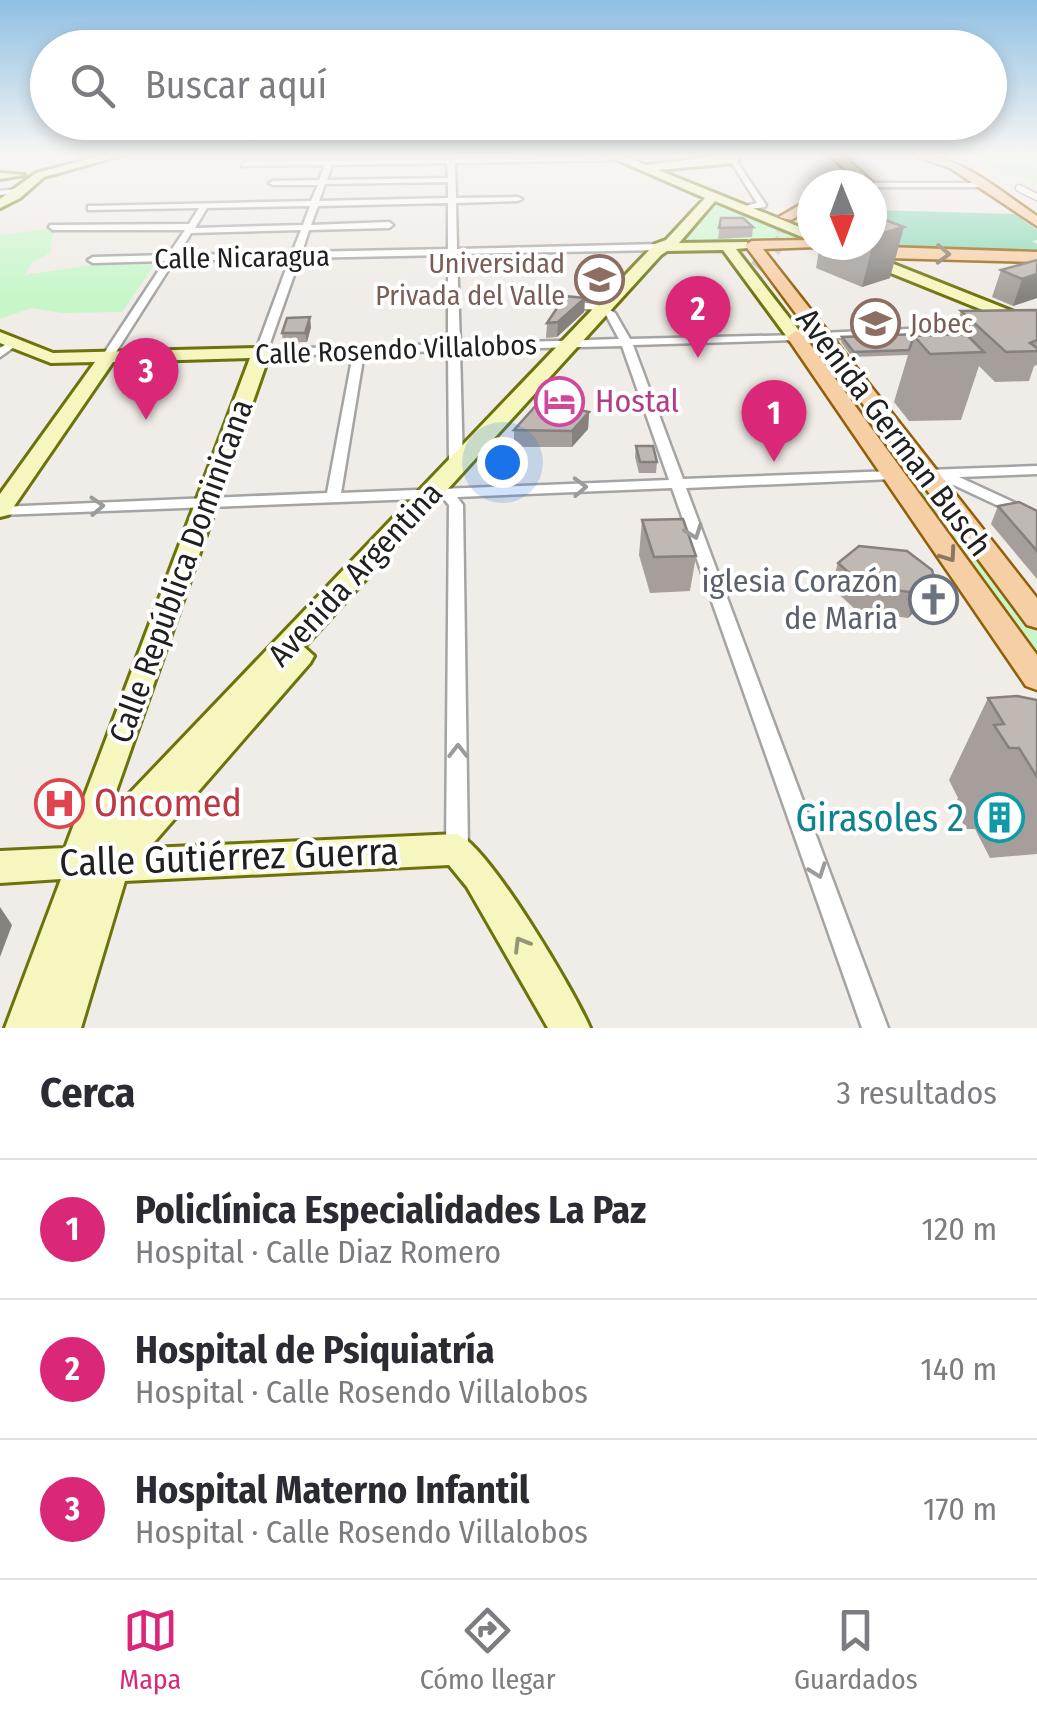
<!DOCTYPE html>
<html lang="es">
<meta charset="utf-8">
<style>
body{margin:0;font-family:"Fira Sans Condensed",sans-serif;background:#f2f2f3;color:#2b2b33}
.compass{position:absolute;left:797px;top:170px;width:90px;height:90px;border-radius:50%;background:#fff;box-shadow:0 5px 15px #0003;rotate:179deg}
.you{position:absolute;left:502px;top:462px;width:35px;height:35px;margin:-25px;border:8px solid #fff;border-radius:50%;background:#1a73e8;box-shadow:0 0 0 15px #1a73e833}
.badge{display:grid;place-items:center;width:65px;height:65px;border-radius:50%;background:#db2777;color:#fff;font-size:32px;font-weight:700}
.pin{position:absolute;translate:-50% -82px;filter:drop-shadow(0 2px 5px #0008)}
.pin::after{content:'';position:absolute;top:52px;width:35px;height:30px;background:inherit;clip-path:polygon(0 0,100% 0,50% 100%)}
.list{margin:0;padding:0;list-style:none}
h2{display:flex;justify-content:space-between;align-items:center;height:130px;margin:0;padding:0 40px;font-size:42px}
h2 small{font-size:32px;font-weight:400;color:#7c7c81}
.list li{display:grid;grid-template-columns:65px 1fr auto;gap:30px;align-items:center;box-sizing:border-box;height:140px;padding:0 40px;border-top:2px solid #e1e1e2}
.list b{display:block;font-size:38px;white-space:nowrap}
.list p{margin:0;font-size:32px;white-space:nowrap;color:#7c7c81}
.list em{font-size:32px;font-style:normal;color:#7c7c81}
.icon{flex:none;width:55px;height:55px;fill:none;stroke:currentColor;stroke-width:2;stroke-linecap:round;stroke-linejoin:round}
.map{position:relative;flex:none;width:1037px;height:1028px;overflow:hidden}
.search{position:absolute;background:#fff;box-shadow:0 5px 15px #0003;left:30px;right:30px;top:30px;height:110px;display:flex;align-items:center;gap:25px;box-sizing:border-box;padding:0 35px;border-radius:55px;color:#7c7c81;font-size:38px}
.sheet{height:550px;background:#fff}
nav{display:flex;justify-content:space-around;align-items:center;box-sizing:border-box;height:140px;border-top:2px solid #e1e1e2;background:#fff;font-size:28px;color:#7c7c81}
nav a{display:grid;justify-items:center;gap:5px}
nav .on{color:#db2777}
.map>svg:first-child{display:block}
.park{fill:#c7f7c9}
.pitch{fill:#8adab7}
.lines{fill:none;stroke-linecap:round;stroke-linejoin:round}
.primary-tunnel-far1{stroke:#c6c3bf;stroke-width:14;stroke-dasharray:14 6;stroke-linecap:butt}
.primary-tunnel{stroke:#c6c3bf;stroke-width:18;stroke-dasharray:18 9;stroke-linecap:butt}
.pedestrian-casing{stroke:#a4a4a4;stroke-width:9}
.minor-casing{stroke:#a4a4a4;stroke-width:5}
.secondary-casing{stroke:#6c720c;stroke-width:6}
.primary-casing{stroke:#935e09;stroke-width:5}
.pedestrian{stroke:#fff;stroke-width:6}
.minor{fill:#fff;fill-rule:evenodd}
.secondary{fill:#f6f6bf;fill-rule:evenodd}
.primary{fill:#f6cfa5;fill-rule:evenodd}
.wall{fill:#a59e9a}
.shaded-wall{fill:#86817d}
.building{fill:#c0b8b3;stroke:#86817d;stroke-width:2.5}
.oneway{stroke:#8b7862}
.oneway2{stroke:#9b9b9b}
.oneway3{stroke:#969677}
.labels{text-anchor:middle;stroke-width:8;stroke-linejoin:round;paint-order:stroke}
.far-street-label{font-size:28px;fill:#202020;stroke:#fff}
.far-education-label{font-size:28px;fill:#785e54;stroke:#fff;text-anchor:end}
.hotel-label{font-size:32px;fill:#b23c85;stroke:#fff;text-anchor:start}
.street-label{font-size:32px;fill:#202020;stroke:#fff}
.worship-label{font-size:32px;fill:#5b616d;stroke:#fff;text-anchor:end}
.near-health-label{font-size:38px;fill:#be3a42;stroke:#fff;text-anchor:start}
.near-culture-label{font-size:38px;fill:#0d838f;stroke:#fff;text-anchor:end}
.near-street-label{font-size:38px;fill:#202020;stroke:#fff}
</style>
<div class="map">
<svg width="1037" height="1028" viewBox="0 0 1037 1028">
<rect width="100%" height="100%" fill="#f0ece7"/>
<!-- park -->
<g class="park">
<path d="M980 154H1037V185L1016 174 1001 175 977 160Z"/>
<path d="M716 204 725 205 806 239 683 242Z"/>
<path d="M56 228 51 240V252L32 263 24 275 92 265 155 264 122 312 62 313 31 308 0 319V235Z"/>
<path d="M917 485 928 488 1037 633V661L912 489Z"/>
</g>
<!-- pitch -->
<path class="pitch" d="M872 210 1015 214 1037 230V240L1032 241 1037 244V254L866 249 872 245Z"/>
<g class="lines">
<!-- primary-tunnel-far1 -->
<path class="primary-tunnel-far1" d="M773 250 782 240 786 217"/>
<!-- primary-tunnel -->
<path class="primary-tunnel" d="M758 269 775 248"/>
<defs>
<path id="pedestrian" d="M1019 188 1037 197"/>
<g id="minor">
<path d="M620 157 618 160 455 163 456 198 518 197 522 199 518 201 456 203 457 249 660 244 664 247 660 250 457 254 460 344 619 339 605 313 610 310 615 313 630 339 800 335V339L796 340 633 345 683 479 893 471 900 475 893 479 686 488 888 1028H862L672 488 457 497 463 505 468 849 465 856 457 859 449 856 446 849 449 505 443 498 0 515V507L327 493 353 354 261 356 255 353 290 258 174 261 111 360H103L101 358 165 261 93 263 88 260 93 257 168 255 185 230H53L49 227 50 225 189 224 199 208 88 210V206H91L311 201 318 185H273L269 183 273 181 319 180 325 165 242 166 245 162ZM447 163 448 178 327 180 332 165ZM448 182V198L319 201 325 184ZM448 203V249L302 252 309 230 389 228 393 225 389 222 311 225 318 206ZM310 206 303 225 195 228 207 208ZM301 230 292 253 178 255 191 233ZM448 255V344L268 349 300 258ZM622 346 669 480 341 493 364 353 448 351 449 466 456 470 463 466 460 350Z"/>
<path d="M734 158 766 205 765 207 741 210 737 208 757 203 730 160Z"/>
<path d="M868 183H985L989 185 985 187H872V185H864Z"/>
<path d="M25 188V192L0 195V191Z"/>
<path d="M532 297 604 305 609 308 604 311 528 302V298Z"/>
<path d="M973 326 978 329 977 331 821 339 816 336 821 333Z"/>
<path d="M13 340 19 343 17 345 0 357V348Z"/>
<path d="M1037 466V474L959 477 1037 513V524L939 478H926L919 474 926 470Z"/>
</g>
<g id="secondary">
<path d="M108 154H126L44 177 20 198 0 208V199L36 173Z"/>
<path d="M604 154H619L646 165 735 154 739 160 734 163 658 170 812 232V241L715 201 679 243 747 242V248L736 249 804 337 796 342 790 341 723 250 667 251 661 255 304 647 314 656 310 663 149 848 457 834C488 845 575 992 590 1028H548L467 887 449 865 125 881 81 1028H5L61 879 0 883V851L65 848 250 358 113 362 8 515 0 517V494L95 362 51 363 0 343V332L53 353 261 348 270 353 107 817 655 244 666 240 705 198Z"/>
<path d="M0 173 24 175 0 179Z"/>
<path d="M861 255H871L1037 321V332L861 261Z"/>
</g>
<g id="primary">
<path d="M829 154H842L872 182V188L861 185Z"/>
<path d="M909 154C960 154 997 189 1037 216V226L950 168Z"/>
<path d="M812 198V208L791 220 779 217Z"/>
<path d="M812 240V245L817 247 763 249 1037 598V628L1027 625 745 245 752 241Z"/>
<path d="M824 245 1037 252V262L849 257Z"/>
<path d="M796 331 802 333 1037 655V690L1026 686 787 337Z"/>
</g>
</defs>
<!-- pedestrian casing -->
<use href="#pedestrian" class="pedestrian-casing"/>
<!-- minor casing -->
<use href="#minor" class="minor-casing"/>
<!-- secondary casing -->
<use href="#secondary" class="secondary-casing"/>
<!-- primary casing -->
<use href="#primary" class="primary-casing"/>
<!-- pedestrian -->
<use href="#pedestrian" class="pedestrian"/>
<!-- minor -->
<use href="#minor" class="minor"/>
<!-- secondary -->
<use href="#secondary" class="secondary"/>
<!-- primary -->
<use href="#primary" class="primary"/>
</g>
<!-- wall -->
<g class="wall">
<path d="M872 215 890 278 862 287 816 268 820 245H872Z"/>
<path d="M721 218 753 227 752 237 718 239Z"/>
<path d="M1037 260V298L1013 306 992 297 1001 270Z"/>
<path d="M585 298 584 312 557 337 546 338 547 323Z"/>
<path d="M1037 310V365L1034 366 1029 381 995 382 979 366 961 420 909 421 894 402 908 355 852 357 841 342 842 337 954 335 961 311Z"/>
<path d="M311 327 307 342 283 343 282 333Z"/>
<path d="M589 412 588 429 572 447H514V430Z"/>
<path d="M636 446 657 462 656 473H639L635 457Z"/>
<path d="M998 506 1037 511V579L991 524Z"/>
<path d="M642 520 696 556 690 591 650 593 639 555Z"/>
<path d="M907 551 925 601 908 618 857 611 831 587 838 563Z"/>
<path d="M988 698 1037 700V854L990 858 975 829H966L954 806 958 798 949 780Z"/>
</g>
<!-- shaded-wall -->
<g class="shaded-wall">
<path d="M904 227 890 278 862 287 875 235Z"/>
<path d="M1037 274V298L1013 306 1022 279Z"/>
<path d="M585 298 584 312 557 337 558 322Z"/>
<path d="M310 317 311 327 307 342 305 333Z"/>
<path d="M589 412 588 429 572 447V431Z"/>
<path d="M934 577 925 601 908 618 917 593Z"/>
<path d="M0 907 12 925 0 957Z"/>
</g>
<!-- building -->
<g class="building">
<path d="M872 215 904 227 875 235 872 234Z"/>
<path d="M721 218H743L753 227 719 228Z"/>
<path d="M1037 260V274L1022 279 1001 270Z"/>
<path d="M565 296 585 298 558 322 547 323Z"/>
<path d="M1037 310V340L1030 343 1037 348V351L1006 352 961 311Z"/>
<path d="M310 317 305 333H282L287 318Z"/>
<path d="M918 334 920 336H914L909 350 854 352 842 337Z"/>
<path d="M966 334 984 352 930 354 914 336Z"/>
<path d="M540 401 589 412 572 431 514 430Z"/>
<path d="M636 446H653L657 462H640Z"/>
<path d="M1019 502 1037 511V551L998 506Z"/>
<path d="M683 519 696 556 654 557 642 520Z"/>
<path d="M859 546 907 551 932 570 934 577 917 593 864 586 838 563Z"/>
<path d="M1017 696 1037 700V777L1019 748H1009L994 725 1004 724 988 698Z"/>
</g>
<!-- one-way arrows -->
<defs><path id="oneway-chevron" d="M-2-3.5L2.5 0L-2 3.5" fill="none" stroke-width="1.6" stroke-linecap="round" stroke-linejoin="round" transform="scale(2.5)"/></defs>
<g class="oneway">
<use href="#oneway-chevron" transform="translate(943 254) rotate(2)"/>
<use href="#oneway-chevron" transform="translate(949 555) rotate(55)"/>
</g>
<g class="oneway2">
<use href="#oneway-chevron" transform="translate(580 487) rotate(-2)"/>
<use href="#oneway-chevron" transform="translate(97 506) rotate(-3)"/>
<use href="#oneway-chevron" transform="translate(694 532) rotate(70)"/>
<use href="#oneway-chevron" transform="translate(458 751) rotate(-90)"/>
<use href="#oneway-chevron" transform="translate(818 871) rotate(70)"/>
</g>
<use class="oneway3" href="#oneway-chevron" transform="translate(521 944) rotate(-121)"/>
<!-- sky -->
<linearGradient id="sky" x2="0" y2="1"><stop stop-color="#8fc0e3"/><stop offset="0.52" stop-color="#f8f6f4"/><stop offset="1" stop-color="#f8f6f4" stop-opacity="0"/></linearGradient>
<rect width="1037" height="298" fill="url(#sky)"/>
<!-- icons -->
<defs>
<symbol id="university-ring" viewBox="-11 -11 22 22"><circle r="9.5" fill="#fff" stroke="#8d6e63" stroke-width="1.5"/><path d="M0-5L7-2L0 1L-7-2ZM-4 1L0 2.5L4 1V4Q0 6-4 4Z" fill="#8d6e63"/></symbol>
<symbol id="school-ring" viewBox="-11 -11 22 22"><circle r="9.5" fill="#fff" stroke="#8d6e63" stroke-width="1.5"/><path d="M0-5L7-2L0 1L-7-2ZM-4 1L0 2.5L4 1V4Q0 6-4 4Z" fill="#8d6e63"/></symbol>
<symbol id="hotel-ring" viewBox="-11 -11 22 22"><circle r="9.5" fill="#fff" stroke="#d1479c" stroke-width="1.5"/><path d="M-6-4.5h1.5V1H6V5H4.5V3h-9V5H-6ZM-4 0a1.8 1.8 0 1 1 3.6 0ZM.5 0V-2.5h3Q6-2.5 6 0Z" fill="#d1479c"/></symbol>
<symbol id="church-ring" viewBox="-11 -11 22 22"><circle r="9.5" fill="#fff" stroke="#6b7280" stroke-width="1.5"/><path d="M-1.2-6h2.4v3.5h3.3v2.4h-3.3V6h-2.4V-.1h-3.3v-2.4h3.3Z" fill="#6b7280"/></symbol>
<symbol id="hospital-ring" viewBox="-11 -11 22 22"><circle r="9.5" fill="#fff" stroke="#e0444e" stroke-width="1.5"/><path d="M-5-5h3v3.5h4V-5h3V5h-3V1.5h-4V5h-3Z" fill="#e0444e"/></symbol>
<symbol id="building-ring" viewBox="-11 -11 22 22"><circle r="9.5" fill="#fff" stroke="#0f9aa8" stroke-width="1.5"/><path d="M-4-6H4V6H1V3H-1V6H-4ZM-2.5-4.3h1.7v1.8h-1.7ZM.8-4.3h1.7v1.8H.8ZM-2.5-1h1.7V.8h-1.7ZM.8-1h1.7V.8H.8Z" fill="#0f9aa8"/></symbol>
</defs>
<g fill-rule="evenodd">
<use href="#university-ring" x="572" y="252" width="55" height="55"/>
<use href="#school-ring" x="848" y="296" width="55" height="55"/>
<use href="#hotel-ring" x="532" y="374" width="55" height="55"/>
<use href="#church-ring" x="906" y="572" width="55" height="55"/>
<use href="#hospital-ring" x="32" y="776" width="55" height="55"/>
<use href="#building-ring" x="972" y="790" width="55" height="55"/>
</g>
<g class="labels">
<!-- far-street labels -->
<g class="far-street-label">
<text transform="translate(242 257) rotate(-1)" y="10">Calle Nicaragua</text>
<text transform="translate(396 349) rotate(-2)" y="10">Calle Rosendo Villalobos</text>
</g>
<!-- far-education labels -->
<g class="far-education-label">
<text x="565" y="273">Universidad<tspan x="565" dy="32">Privada del Valle</tspan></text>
<text x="910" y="333" text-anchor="start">Jobec</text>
</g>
<!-- hotel labels -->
<g class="hotel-label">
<text x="595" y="412">Hostal</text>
</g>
<!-- street labels -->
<g class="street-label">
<text transform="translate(894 432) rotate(53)" y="11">Avenida German Busch</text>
<text transform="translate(181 571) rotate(-70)" y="11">Calle República Dominicana</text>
<text transform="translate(355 574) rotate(-47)" y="11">Avenida Argentina</text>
</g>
<!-- worship labels -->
<g class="worship-label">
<text x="898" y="592">iglesia Corazón<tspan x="898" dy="37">de Maria</tspan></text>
</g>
<!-- near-health labels -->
<g class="near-health-label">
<text x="94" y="816">Oncomed</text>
</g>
<!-- near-culture labels -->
<g class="near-culture-label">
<text x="964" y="831">Girasoles 2</text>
</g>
<!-- near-street labels -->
<g class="near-street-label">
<text transform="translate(229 857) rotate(-2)" y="13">Calle Gutiérrez Guerra</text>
</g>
</g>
</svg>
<svg class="compass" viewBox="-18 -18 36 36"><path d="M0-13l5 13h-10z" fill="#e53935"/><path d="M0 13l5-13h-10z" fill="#7c7c81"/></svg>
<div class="you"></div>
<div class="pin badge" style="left:774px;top:462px">1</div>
<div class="pin badge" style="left:698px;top:358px">2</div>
<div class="pin badge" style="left:146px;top:420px">3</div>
<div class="search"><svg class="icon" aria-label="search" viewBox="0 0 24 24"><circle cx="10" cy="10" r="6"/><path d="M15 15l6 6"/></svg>Buscar aquí</div>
</div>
<section class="sheet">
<h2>Cerca<small>3 resultados</small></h2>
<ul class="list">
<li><span class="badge">1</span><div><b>Policlínica Especialidades La Paz</b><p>Hospital · Calle Diaz Romero</p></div><em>120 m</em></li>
<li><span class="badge">2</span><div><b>Hospital de Psiquiatría</b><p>Hospital · Calle Rosendo Villalobos</p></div><em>140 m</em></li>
<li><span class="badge">3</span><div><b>Hospital Materno Infantil</b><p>Hospital · Calle Rosendo Villalobos</p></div><em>170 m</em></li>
</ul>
</section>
<nav>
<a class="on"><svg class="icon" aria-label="map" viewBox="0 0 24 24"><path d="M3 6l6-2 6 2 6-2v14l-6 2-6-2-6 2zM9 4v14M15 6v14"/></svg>Mapa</a>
<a><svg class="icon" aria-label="directions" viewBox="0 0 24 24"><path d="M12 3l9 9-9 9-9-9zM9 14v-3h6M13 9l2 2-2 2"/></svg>Cómo llegar</a>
<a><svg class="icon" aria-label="saved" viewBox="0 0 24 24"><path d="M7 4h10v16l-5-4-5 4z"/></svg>Guardados</a>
</nav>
